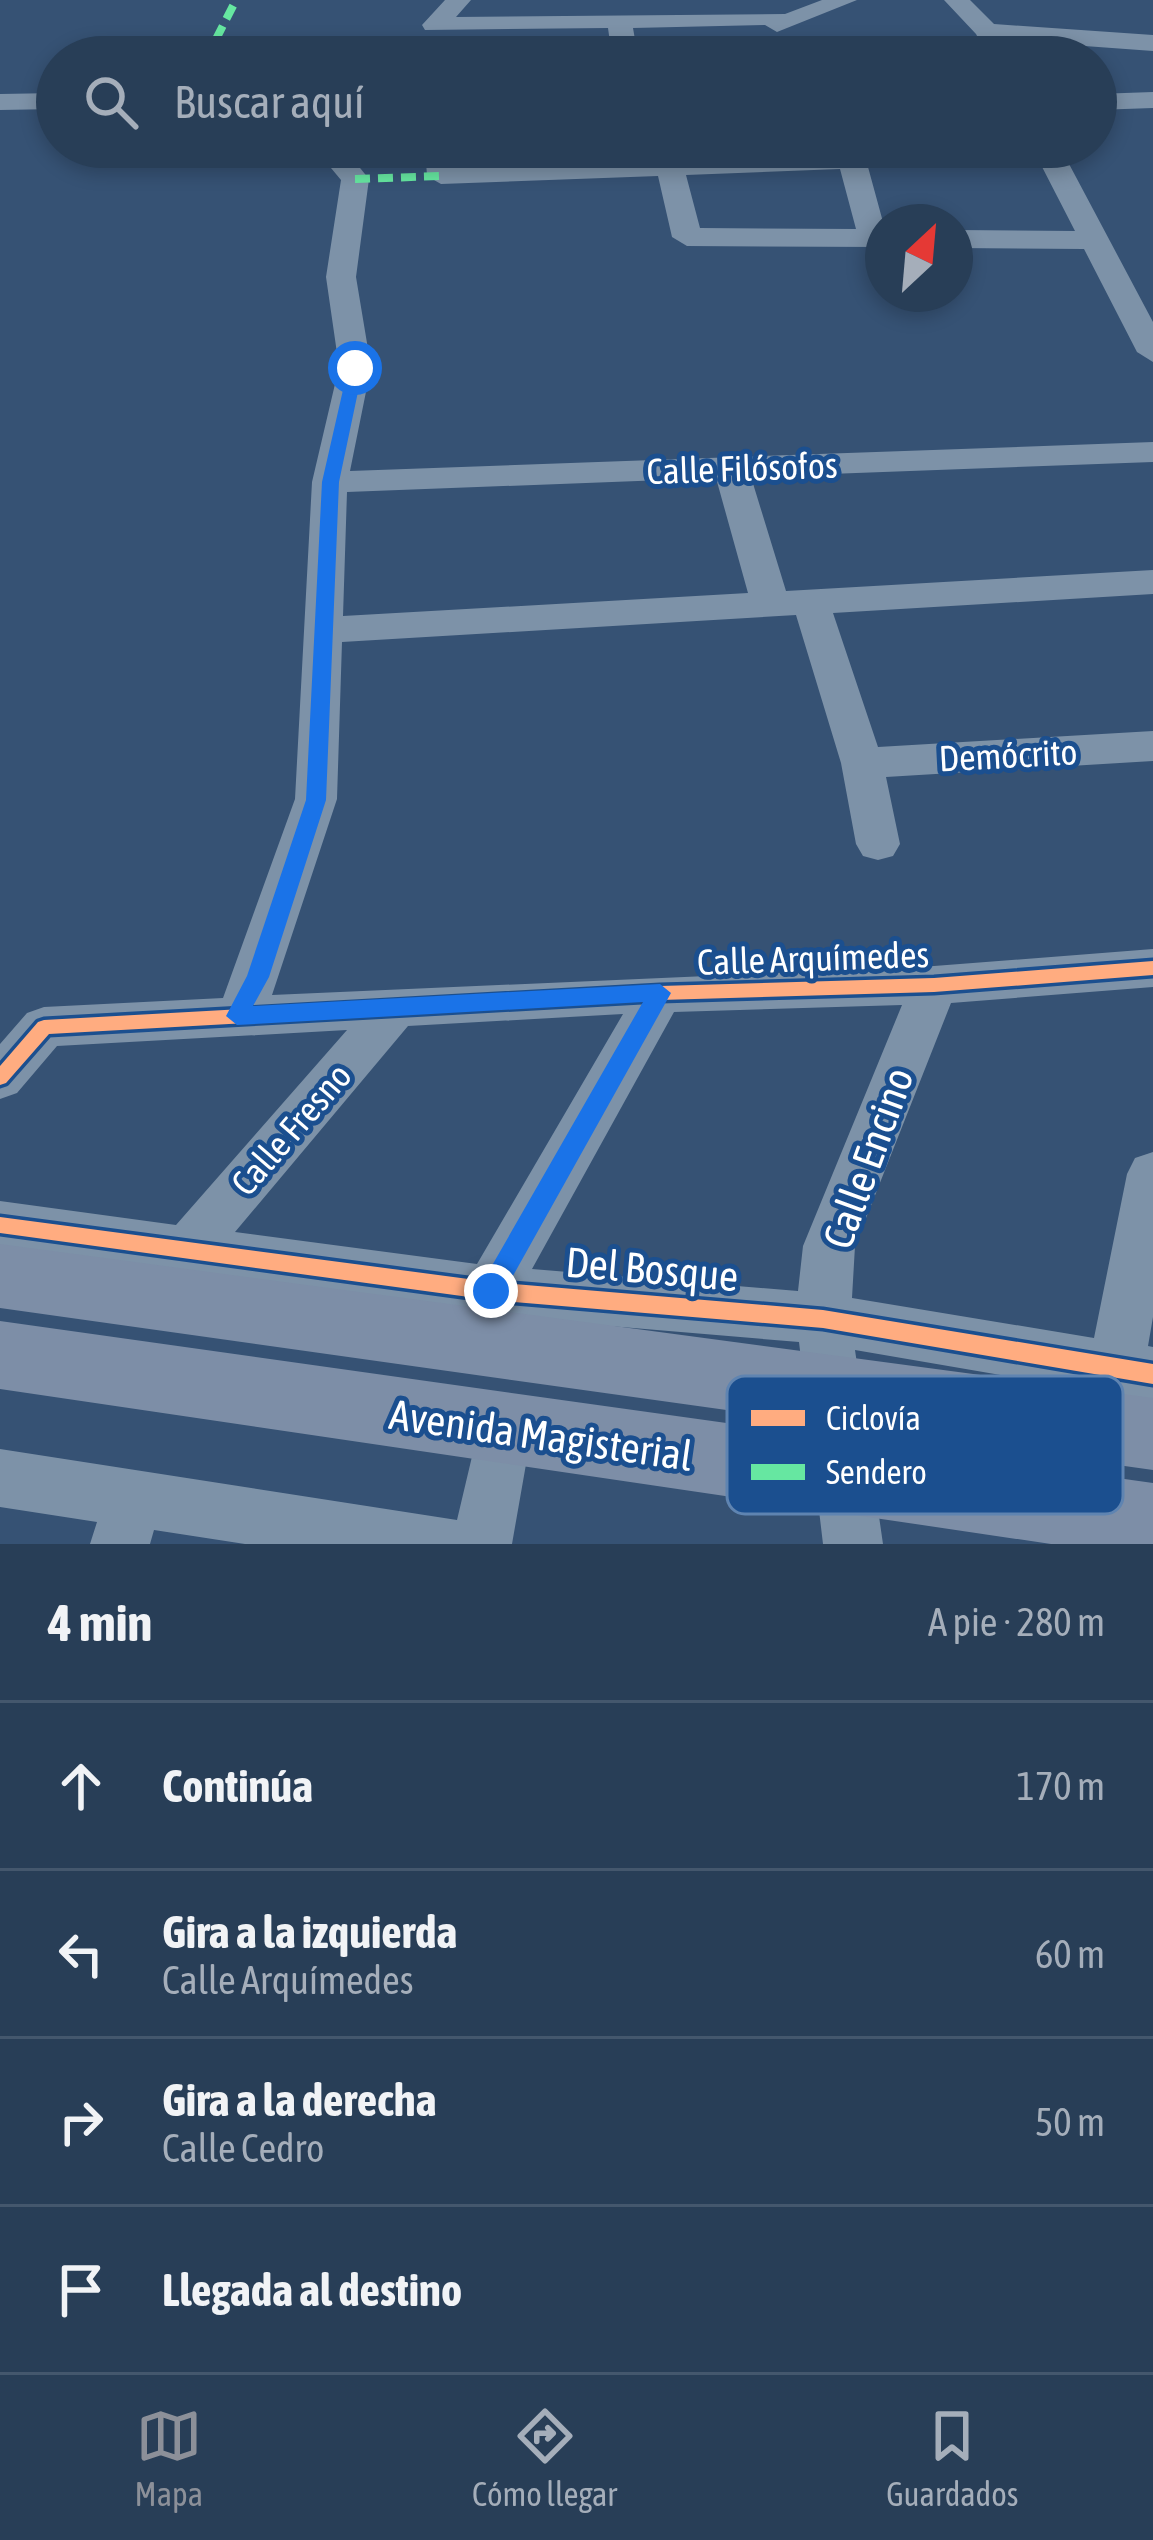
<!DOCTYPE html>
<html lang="es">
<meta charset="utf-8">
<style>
body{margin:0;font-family:"Asap Condensed",sans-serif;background:#30455d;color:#f1f3f6}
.compass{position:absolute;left:865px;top:204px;width:108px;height:108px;border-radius:50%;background:#283e57;box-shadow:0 6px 18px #0003;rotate:26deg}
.stop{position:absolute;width:36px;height:36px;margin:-27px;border:9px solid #1a73e8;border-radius:50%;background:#fff}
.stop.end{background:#1a73e8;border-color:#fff;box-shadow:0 3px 12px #0008}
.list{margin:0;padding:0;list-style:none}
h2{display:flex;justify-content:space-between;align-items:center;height:156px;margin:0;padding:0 48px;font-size:51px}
h2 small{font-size:39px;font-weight:400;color:#a5aeba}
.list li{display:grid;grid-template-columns:78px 1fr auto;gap:36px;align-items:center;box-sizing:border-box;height:168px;padding:0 48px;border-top:3px solid #44576d}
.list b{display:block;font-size:45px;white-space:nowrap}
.list p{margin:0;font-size:39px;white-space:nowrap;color:#a5aeba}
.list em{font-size:39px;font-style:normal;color:#a5aeba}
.icon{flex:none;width:66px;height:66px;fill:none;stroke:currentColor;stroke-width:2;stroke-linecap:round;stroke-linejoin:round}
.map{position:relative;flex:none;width:1153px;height:1544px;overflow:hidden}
.search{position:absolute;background:#283e57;box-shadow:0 6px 18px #0003;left:36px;right:36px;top:36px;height:132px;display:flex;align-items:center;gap:30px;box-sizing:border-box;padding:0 42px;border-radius:66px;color:#a5aeba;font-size:45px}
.sheet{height:828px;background:#283e57}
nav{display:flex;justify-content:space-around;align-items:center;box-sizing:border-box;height:168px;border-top:3px solid #44576d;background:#283e57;font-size:33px;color:#a5aeba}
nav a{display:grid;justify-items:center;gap:6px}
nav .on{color:#8c9099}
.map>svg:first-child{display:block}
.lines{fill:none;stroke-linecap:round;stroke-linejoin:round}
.minor{fill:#7d92a8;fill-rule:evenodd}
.major{fill:#7d8ea7;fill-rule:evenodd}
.quiet{stroke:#66e7a1;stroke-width:8;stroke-dasharray:15 8;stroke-linecap:butt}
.cycleway-casing{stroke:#1b4f8f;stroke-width:7}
.cycleway{fill:#ffac80;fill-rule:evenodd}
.route{fill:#1a73e8}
.labels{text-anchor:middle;stroke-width:10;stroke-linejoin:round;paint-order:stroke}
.street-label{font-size:36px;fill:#fff;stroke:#1b4f8f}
.near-street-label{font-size:42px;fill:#fff;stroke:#1b4f8f}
.key{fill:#1b4f8f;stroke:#5f84b1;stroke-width:3}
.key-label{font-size:33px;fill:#fff}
</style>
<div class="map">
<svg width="1153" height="1544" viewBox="0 0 1153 1544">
<rect width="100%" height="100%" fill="#365274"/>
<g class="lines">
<!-- minor -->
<g class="minor">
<path d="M445 0H471L456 17 785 14 822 0H857L777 32 765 25 633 28 638 57H612L608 28 425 30 422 25Z"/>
<path d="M944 0H970L994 24 1153 35V51L1004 40 1012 57H988L976 34Z"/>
<path d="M1153 92V108L1096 110V94Z"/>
<path d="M57 93V109L0 110V94Z"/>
<path d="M304 147H343L369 179 356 277 371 367 350 471 1153 442V462L751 477 786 591 1153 570V594L833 613 878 747 1153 731V761L886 777 900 844 893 856 878 860 863 856 856 844 841 763 796 615 342 642 337 799 272 995 934 966 1153 949V987L951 1003 855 1246 852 1298 1094 1338 1127 1174 1135 1158 1153 1152V1317L1148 1346 1153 1347V1401L855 1350 883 1544H823L799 1342 491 1316 0 1249V1201L176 1225 347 1030 57 1046 17 1093 0 1099V1044L27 1013 44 1007 223 998 295 799 312 482 339 367 326 277 341 180 321 156ZM716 478 748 593 343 616 347 492ZM902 1005 803 1246 798 1291 532 1269 674 1012ZM623 1014 477 1264 235 1232 408 1026Z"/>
<path d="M425 147H453L454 167 851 148 1060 147 1153 322V362L1137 352 1084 249 955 248V230L1075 231 1039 161 868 167 883 222V247L687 246 672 237 658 176 441 184 427 176ZM840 169 856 229 700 228 686 175Z"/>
<path d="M503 1402 523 1410 532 1430 512 1544H245L154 1530 150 1544H90L97 1522 0 1507V1449L457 1520 483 1410Z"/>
</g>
<!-- major -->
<g class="major">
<path d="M0 1244 1153 1398V1470L0 1308Z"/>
<path d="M0 1321 1153 1483V1544H1051L0 1389Z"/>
</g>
<!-- quiet -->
<g class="quiet">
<path d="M218 57 210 51 236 0"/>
<path d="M355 179 441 176"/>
</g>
<defs>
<g id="cycleway">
<path d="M1153 961V975L934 992 660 1000 49 1034 6 1083 0 1085V1066L38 1022 44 1020 660 986 934 978Z"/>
<path d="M0 1217 491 1282 823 1310 1153 1364V1384L823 1328 491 1300 0 1233Z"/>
</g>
</defs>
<!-- cycleway casing -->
<use href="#cycleway" class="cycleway-casing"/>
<!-- cycleway -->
<use href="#cycleway" class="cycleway"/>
</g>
<!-- route -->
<path class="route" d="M355 363 363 368 339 482 326 800 269 977 253 1006 660 984 671 993 500 1299 491 1302 482 1299V1283L643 1002 237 1025 226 1016 247 976 306 800 322 482 348 368Z"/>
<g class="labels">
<!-- street labels -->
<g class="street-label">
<text transform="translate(742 468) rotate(-2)" y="13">Calle Filósofos</text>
<text transform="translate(1008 755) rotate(-3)" y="13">Demócrito</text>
<text transform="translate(813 958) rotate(-2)" y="13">Calle Arquímedes</text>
<text transform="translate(291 1129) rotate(-49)" y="13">Calle Fresno</text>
</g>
<!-- near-street labels -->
<g class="near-street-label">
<text transform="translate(868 1158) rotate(-70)" y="15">Calle Encino</text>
<text transform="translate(652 1269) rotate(5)" y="15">Del Bosque</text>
<text transform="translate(541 1435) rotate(8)" y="15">Avenida Magisterial</text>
</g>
</g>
<!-- legend -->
<rect x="727" y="1376" width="396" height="138" rx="18" class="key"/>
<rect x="751" y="1410" width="54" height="16" fill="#ffac80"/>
<rect x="751" y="1464" width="54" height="16" fill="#66e7a1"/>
<g class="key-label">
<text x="826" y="1430">Ciclovía</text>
<text x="826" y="1484">Sendero</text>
</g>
</svg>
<svg class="compass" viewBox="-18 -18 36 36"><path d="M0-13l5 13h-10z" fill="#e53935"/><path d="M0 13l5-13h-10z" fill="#a5aeba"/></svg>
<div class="stop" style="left:355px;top:368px"></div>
<div class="stop end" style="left:491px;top:1291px"></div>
<div class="search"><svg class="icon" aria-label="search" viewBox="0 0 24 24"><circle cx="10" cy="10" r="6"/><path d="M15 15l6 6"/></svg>Buscar aquí</div>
</div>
<section class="sheet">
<h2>4 min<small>A pie · 280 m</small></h2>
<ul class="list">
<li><svg class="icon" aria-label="ahead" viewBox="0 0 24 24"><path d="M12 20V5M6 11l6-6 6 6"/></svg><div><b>Continúa</b></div><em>170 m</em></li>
<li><svg class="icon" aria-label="left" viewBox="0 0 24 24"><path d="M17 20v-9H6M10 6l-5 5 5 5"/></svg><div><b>Gira a la izquierda</b><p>Calle Arquímedes</p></div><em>60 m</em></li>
<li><svg class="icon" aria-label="right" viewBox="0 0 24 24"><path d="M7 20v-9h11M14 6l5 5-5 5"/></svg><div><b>Gira a la derecha</b><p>Calle Cedro</p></div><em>50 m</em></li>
<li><svg class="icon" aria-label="arrive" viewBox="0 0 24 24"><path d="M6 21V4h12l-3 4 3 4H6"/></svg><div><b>Llegada al destino</b></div></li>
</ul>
</section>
<nav>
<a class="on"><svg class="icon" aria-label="map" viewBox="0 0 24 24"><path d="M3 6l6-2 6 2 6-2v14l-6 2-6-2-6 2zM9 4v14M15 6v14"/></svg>Mapa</a>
<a><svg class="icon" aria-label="directions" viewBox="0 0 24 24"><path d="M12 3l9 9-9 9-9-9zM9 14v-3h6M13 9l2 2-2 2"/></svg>Cómo llegar</a>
<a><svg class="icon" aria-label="saved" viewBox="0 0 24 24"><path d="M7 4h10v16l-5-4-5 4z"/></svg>Guardados</a>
</nav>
